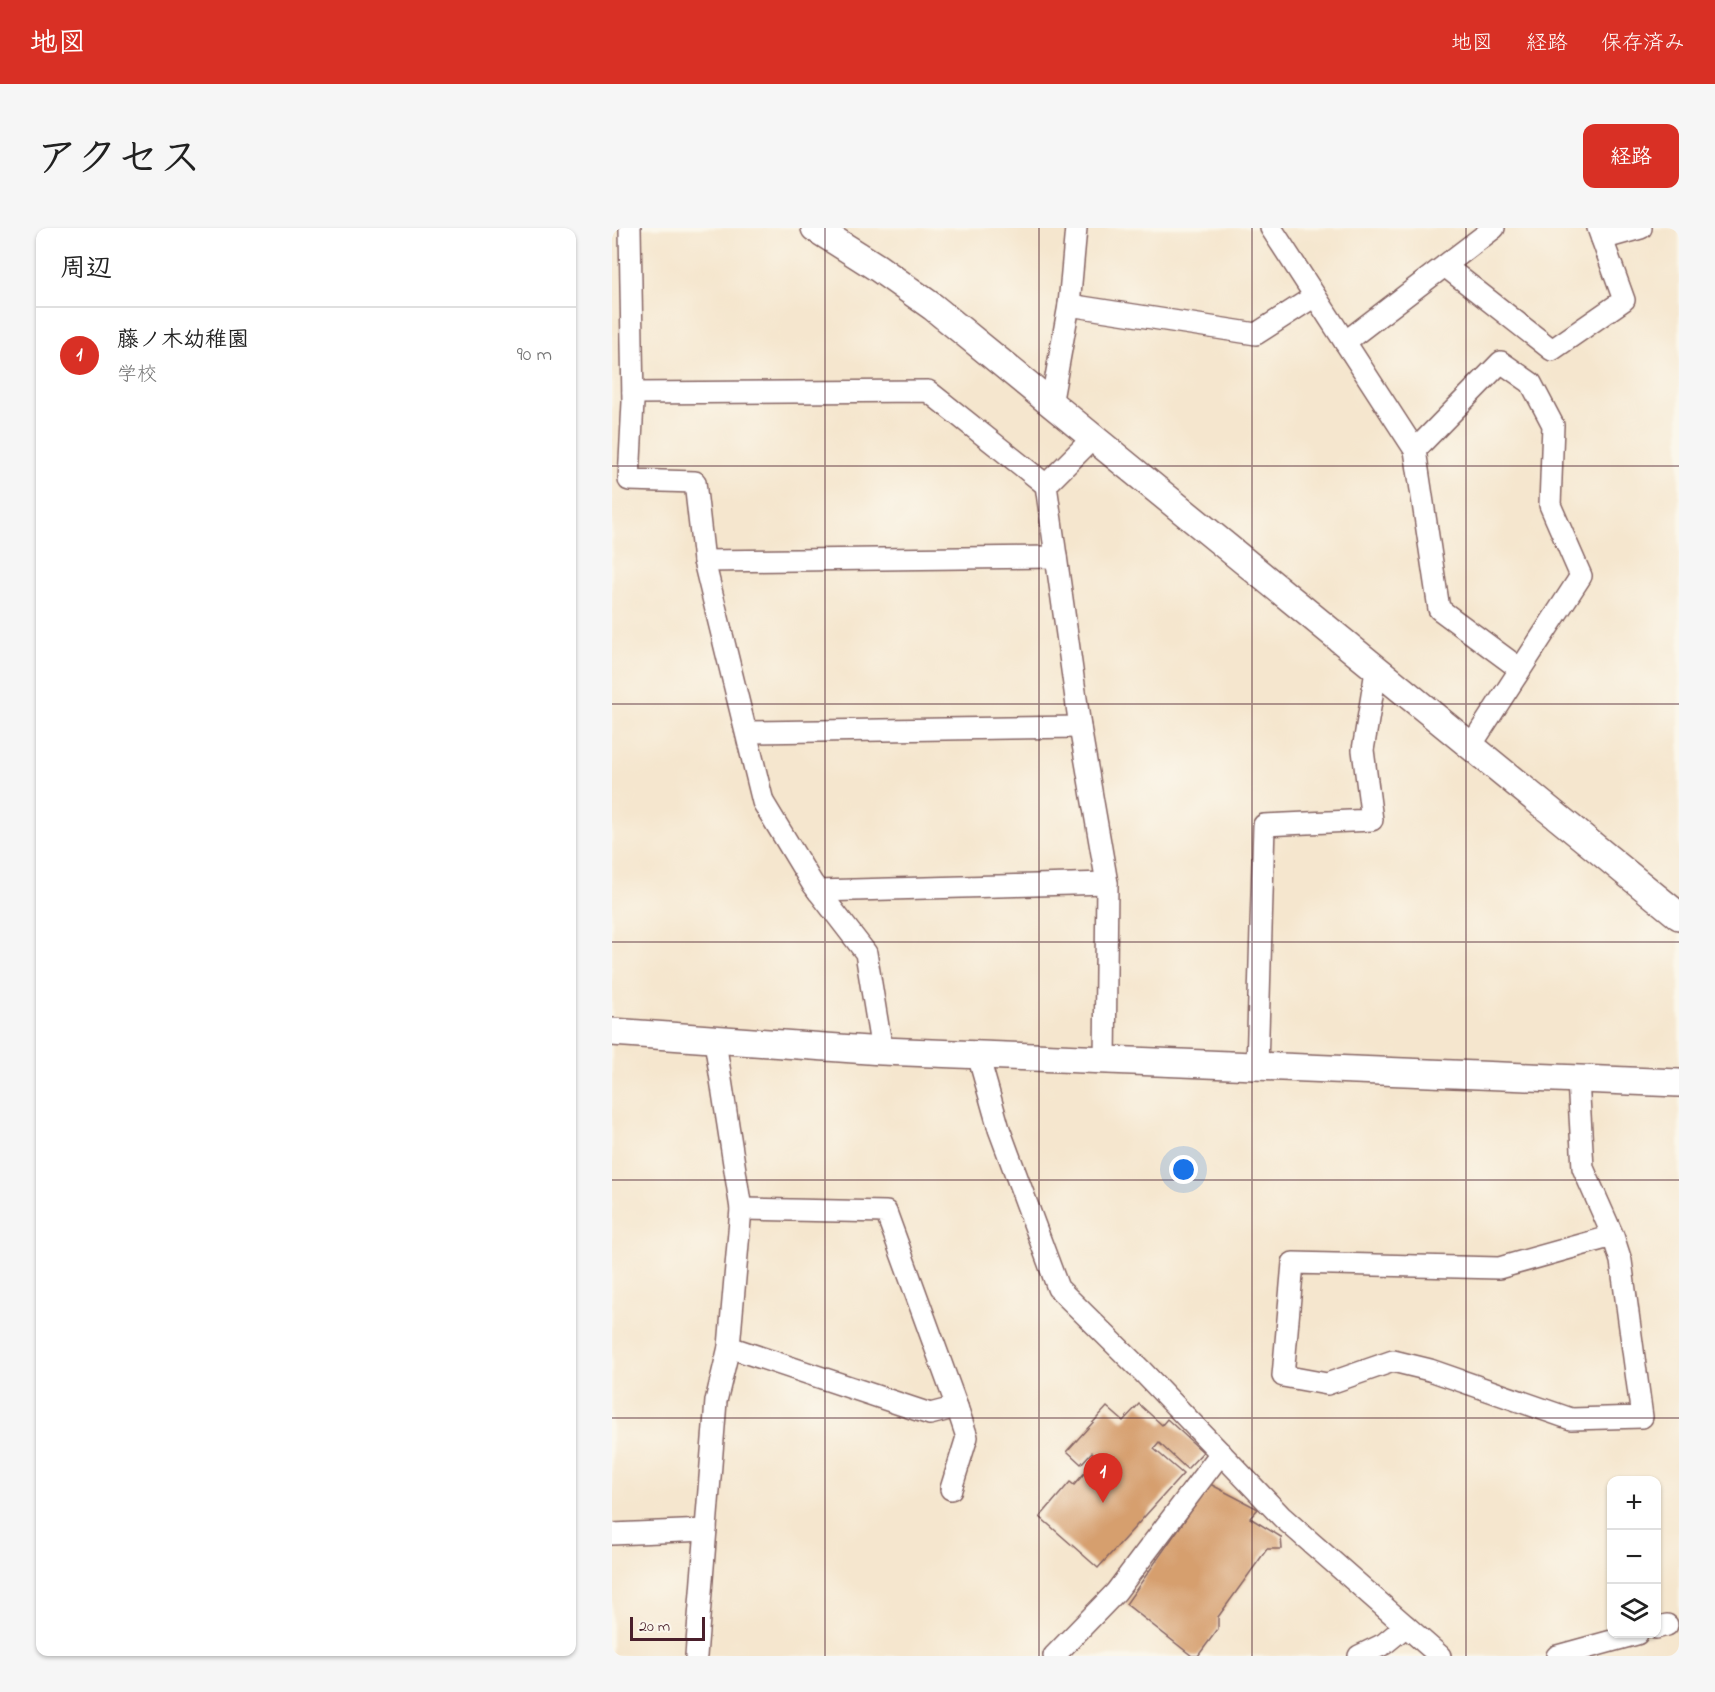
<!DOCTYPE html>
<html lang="ja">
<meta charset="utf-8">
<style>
body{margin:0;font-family:"Indie Flower","Klee One",sans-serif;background:#f6f6f6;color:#222}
.controls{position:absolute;right:18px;bottom:18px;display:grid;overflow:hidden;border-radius:12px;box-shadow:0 2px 4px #0004}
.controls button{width:54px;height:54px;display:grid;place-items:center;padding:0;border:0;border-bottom:2px solid #e0e0e0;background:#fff;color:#222;font:30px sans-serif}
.scale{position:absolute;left:18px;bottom:15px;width:75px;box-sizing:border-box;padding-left:6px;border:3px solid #4a1f2b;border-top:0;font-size:16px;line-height:21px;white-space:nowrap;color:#4a1f2b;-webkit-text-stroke:4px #fbf7ec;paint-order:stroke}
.you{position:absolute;left:572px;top:942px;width:21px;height:21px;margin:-15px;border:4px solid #fff;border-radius:50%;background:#1a73e8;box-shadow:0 0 0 9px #1a73e833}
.badge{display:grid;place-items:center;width:39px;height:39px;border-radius:50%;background:#d93025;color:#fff;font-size:20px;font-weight:700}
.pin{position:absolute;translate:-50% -50px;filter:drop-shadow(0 2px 3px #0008)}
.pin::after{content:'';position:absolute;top:32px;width:21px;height:18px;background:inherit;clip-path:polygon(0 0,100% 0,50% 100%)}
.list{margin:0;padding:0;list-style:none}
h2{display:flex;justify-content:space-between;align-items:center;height:78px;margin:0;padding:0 24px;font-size:26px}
h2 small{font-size:20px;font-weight:400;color:#767676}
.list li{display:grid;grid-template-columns:39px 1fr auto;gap:18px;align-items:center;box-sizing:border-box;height:96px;padding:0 24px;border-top:2px solid #e0e0e0}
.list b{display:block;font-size:22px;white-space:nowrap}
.list p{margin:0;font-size:20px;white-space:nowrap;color:#767676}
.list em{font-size:20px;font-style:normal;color:#767676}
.icon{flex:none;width:33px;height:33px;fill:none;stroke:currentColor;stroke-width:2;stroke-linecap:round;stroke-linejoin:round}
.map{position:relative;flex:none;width:1067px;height:1428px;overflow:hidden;border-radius:12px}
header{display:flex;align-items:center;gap:36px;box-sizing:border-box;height:84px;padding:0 30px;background:#d93025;color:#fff}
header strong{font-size:28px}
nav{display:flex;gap:33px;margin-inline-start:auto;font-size:21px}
.intro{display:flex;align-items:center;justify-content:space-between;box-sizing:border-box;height:144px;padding:0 36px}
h1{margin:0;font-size:42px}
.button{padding:15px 27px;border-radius:12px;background:#d93025;color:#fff;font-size:21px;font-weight:700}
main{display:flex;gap:36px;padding:0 36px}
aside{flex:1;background:#fff;border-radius:12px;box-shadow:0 2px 4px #0004}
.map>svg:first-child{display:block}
.building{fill:#d69f6e}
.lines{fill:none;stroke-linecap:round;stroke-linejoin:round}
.minor-casing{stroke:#866564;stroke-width:24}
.tertiary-casing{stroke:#866564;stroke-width:30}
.minor{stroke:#fff;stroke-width:21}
.tertiary{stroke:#fff;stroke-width:27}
.grid{fill:none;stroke:#4a1f2b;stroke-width:1.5;stroke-opacity:0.55}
</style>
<header>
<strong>地図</strong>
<nav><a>地図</a><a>経路</a><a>保存済み</a></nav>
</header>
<div class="intro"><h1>アクセス</h1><a class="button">経路</a></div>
<main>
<aside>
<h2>周辺<small></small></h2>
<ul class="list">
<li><span class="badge">1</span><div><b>藤ノ木幼稚園</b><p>学校</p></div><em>90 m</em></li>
</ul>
</aside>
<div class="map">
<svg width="1067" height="1428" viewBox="0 0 1067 1428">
<rect width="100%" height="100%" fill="#fbf7ec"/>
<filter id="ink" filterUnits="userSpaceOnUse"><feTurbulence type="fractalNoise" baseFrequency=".0167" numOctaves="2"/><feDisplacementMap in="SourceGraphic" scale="12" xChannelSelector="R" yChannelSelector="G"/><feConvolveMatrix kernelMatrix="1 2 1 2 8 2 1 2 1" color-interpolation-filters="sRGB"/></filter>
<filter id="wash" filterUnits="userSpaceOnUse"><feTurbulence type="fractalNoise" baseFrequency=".008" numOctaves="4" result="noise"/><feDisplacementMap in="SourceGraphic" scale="24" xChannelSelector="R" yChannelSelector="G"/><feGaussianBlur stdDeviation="1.35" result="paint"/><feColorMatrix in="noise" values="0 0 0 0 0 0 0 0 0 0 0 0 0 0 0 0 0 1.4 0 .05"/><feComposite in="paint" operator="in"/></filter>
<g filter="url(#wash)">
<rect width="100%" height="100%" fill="#f5e6ce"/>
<g id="blocks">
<!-- building -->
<g class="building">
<path d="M527 1176 550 1197 555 1191 591 1224 575 1241 547 1215 542 1221 571 1246 486 1340 428 1289 458 1254 462 1257 486 1230 480 1224 469 1236 455 1223 495 1179 511 1193Z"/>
<path d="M598 1256 646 1281 638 1290 669 1309 670 1321H655L606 1389V1401L586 1428H580L514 1376Z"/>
</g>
</g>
</g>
<g filter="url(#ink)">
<use href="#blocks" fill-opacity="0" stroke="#866564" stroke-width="1.5"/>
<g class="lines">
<defs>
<g id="minor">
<path d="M18 0 21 174 17 252 83 254 92 333 151 574 200 655 254 725 270 823"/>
<path d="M659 0 803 222 827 381 908 441"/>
<path d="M990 11 1029 0"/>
<path d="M833 38 940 122 1012 72 986 0"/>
<path d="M457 77 644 106 703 68"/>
<path d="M733 114 882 0"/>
<path d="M21 165 316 163 434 257"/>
<path d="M439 177 457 77 464 0"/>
<path d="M480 211 434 257 468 499 495 655 493 833"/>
<path d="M803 222 889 134 919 155 941 197 938 277 969 348 858 519"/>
<path d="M92 333 444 329"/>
<path d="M135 504 468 499"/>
<path d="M206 663 495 655"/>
<path d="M366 827 387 901 446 1060 530 1143 670 1289 828 1428"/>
<path d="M645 839 652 597 760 592 751 522 764 443"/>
<path d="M966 851 971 940 1001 1008 887 1040 681 1035 671 1148 715 1156 781 1133 818 1142 959 1191 1030 1189 1009 1033 1001 1008"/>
<path d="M117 1119 318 1186 345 1179 274 984 129 981"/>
<path d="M339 1261 355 1209 345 1179"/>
<path d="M0 1306 94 1302"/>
<path d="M1044 1400 1055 1397"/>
<path d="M84 1428 104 1173 117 1119 129 981 103 813"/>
<path d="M442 1428 504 1364 609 1225"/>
<path d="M747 1428 772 1416 794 1398"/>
<path d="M945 1428 1025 1406"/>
</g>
<g id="tertiary">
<path d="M203 0 266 40 321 79 1067 688"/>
<path d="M0 804 270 823 1067 855"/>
</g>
</defs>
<!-- minor casing -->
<use href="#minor" class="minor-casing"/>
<!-- tertiary casing -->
<use href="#tertiary" class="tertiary-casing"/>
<!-- minor -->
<use href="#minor" class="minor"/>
<!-- tertiary -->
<use href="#tertiary" class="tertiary"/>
</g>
</g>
<!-- grid -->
<path class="grid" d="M213 0V1428M427 0V1428M640 0V1428M854 0V1428M0 238H1067M0 476H1067M0 714H1067M0 952H1067M0 1190H1067"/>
</svg>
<div class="controls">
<button>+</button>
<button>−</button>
<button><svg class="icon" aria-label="layers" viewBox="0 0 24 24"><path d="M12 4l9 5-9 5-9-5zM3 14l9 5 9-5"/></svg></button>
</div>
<div class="scale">20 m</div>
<div class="you"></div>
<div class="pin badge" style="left:491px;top:1275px">1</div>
</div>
</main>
